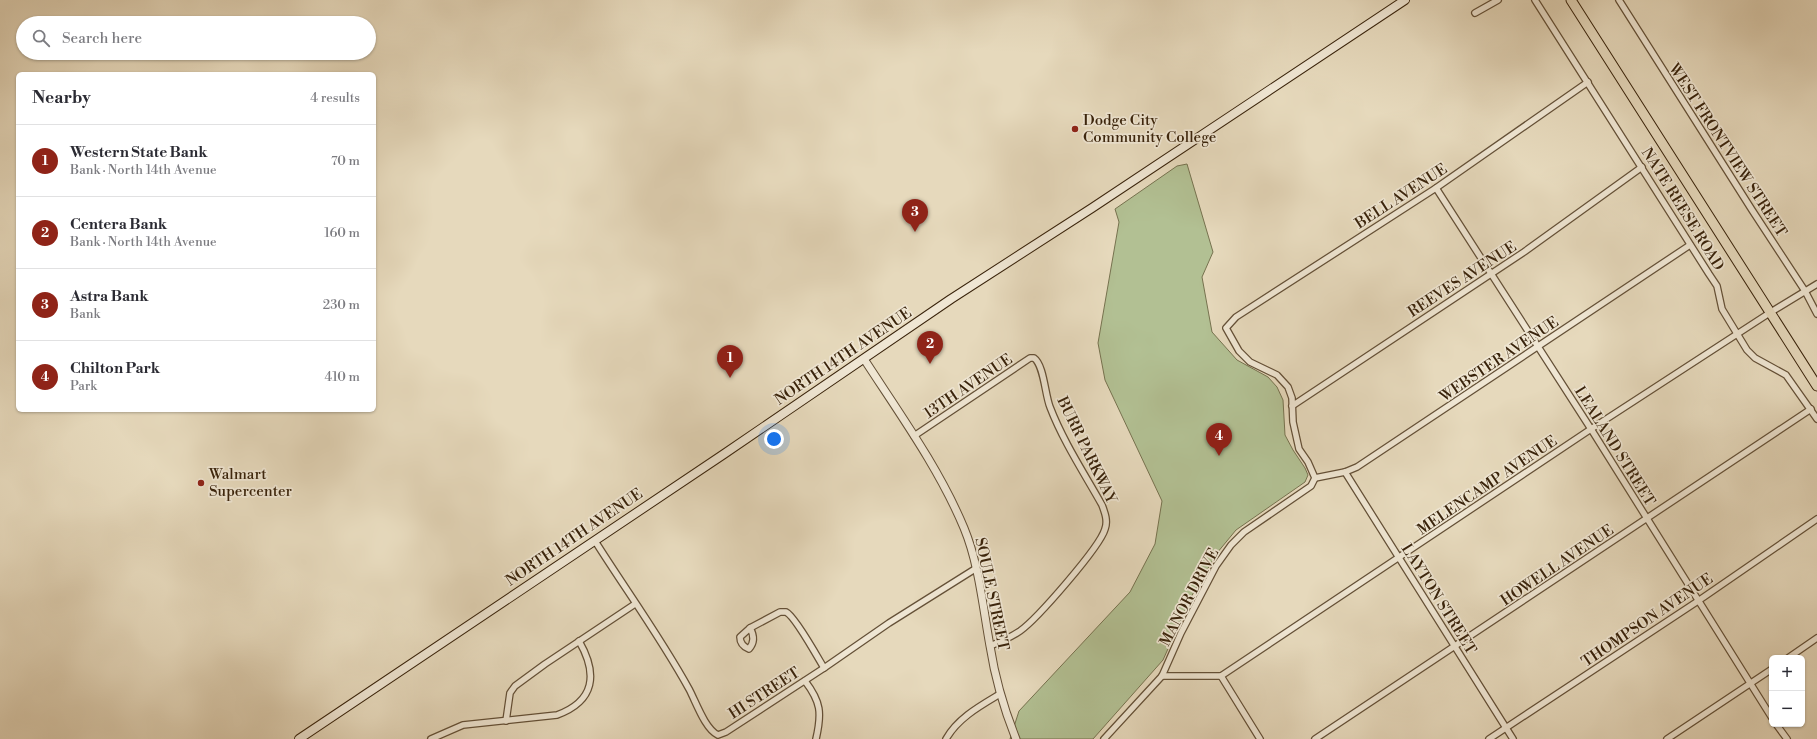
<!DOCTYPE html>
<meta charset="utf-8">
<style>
body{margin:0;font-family:"Libre Bodoni",serif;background:#f7f7f7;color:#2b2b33}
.controls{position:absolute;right:12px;bottom:12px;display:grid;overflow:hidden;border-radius:6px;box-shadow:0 1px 3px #0004}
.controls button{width:36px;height:36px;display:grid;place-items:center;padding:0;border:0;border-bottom:1px solid #e1e1e2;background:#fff;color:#2b2b33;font:20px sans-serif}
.you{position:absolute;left:774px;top:439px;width:14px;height:14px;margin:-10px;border:3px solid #fff;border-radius:50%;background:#1a73e8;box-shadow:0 0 0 6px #1a73e833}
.badge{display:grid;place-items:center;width:26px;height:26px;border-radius:50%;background:#8f2418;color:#fff;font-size:13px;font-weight:700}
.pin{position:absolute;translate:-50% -33px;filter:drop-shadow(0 1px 2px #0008)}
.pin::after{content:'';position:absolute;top:21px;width:14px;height:12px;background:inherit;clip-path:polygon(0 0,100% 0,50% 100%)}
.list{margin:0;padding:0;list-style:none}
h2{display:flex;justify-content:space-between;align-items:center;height:52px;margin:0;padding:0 16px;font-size:17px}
h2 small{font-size:13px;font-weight:400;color:#7c7c81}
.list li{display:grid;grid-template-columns:26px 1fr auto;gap:12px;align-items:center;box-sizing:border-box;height:72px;padding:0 16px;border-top:1px solid #e1e1e2}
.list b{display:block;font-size:15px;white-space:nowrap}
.list p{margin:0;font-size:13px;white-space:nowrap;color:#7c7c81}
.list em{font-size:13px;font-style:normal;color:#7c7c81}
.icon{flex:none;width:22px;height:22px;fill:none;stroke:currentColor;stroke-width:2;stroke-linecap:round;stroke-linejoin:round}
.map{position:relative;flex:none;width:1817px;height:739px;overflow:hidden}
.search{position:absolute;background:#fff;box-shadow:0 1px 3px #0004;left:16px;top:16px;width:360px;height:44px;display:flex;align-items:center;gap:10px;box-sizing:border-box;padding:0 14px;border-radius:22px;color:#7c7c81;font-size:15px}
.panel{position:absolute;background:#fff;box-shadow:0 1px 3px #0004;left:16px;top:72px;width:360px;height:340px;border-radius:6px}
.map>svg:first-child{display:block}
.green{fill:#b2c093;stroke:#76724f}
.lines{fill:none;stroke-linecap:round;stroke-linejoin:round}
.minor-casing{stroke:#645037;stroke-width:8}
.tertiary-casing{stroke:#645037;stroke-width:9}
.secondary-casing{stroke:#39230b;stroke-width:10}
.trunk-casing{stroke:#39230b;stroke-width:11}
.minor{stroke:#efe6d3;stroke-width:5.5}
.tertiary{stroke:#efe6d3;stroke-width:7}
.secondary{stroke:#efe6d3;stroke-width:8}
.trunk{stroke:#e6d9bc;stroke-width:9}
.poi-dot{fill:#8f2418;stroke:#efe6d3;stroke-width:1.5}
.labels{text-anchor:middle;stroke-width:3.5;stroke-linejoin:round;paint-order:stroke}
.poi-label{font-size:15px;fill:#39230b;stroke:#efe6d3;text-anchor:start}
.street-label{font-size:15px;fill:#39230b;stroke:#efe6d3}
</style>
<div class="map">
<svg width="1817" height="739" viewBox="0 0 1817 739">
<rect width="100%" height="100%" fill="#e6d9bc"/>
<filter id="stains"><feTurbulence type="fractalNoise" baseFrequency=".005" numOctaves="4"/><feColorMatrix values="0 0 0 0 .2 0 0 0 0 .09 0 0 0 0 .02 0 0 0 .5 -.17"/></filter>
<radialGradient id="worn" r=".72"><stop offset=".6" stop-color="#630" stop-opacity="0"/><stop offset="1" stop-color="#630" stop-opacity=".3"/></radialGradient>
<!-- green -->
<path class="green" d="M1187 164 1213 252 1202 277 1212 332 1237 360 1268 377 1277 387 1283 400 1285 435 1293 450 1305 468 1308 475 1305 482 1236 530 1217 553 1191 597 1163 660 1093 739H1010L1019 711 1130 592 1155 544 1162 501 1105 380 1098 343 1119 222 1115 209 1177 166Z"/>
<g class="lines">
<defs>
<g id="minor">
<path d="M1535 0 1709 274 1717 286 1722 309 1747 350 1755 358 1786 375 1817 419"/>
<path d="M1619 0 1752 210 1805 291 1817 314"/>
<path d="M1475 13 1498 0"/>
<path d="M1436 188 1591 429 1772 718"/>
<path d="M1292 406 1524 252 1642 167"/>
<path d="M914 436 1030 358H1034C1044 365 1045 395 1050 407 1063 441 1084 473 1102 505 1105 513 1108 521 1105 529 1100 547 1037 619 1020 631 1011 637 1000 642 990 646"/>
<path d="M1345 472 1513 739"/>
<path d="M1315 478 1345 472 1357 467 1690 245"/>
<path d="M595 541C626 590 661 638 689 689 696 702 705 729 718 735L726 732 824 668 889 623 975 569"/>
<path d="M750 628 780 612C782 612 785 612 786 612 795 616 818 658 824 668"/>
<path d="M750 628C754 635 755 642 749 649 744 647 740 644 740 637Z"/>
<path d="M1788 658 1817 638"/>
<path d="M1162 676H1221L1591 429 1771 312 1817 284"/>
<path d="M1221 676 1260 739"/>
<path d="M805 681C821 702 822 713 816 739"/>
<path d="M506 721 510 693 515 686 545 664 635 604"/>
<path d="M1776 724 1787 739"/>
<path d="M431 739 463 725 557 715C595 701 598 674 579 641"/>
<path d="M946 739C958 718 980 706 1000 694"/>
<path d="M1104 739 1162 676 1181 633 1216 566 1231 545 1244 532 1311 486 1315 478 1308 462 1299 449 1293 422 1292 398 1288 387 1277 375 1250 362 1239 351 1226 328 1236 317 1436 188 1588 82"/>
<path d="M1315 739 1811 409"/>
<path d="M1489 739 1698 601 1817 519"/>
<path d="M1667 739 1772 669"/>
</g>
<path id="tertiary" d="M864 359C899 413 939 468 964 528 979 564 983 608 990 646 995 678 1004 709 1016 739"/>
<path id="secondary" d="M299 739 724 454 951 299 1092 208 1405 0"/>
<path id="trunk" d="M1571 0 1817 386"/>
</defs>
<!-- minor casing -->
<use href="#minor" class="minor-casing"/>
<!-- tertiary casing -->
<use href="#tertiary" class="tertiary-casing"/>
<!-- secondary casing -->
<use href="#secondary" class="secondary-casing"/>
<!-- trunk casing -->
<use href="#trunk" class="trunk-casing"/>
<!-- minor -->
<use href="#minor" class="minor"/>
<!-- tertiary -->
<use href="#tertiary" class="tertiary"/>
<!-- secondary -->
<use href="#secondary" class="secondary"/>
<!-- trunk -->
<use href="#trunk" class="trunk"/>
</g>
<!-- markers -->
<g class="poi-dot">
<circle cx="1075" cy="129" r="4"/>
<circle cx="201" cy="483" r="4"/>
</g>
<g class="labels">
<!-- poi labels -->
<g class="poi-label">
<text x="1083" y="125">Dodge City<tspan x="1083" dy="17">Community College</tspan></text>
<text x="209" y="479">Walmart<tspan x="209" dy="17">Supercenter</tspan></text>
</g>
<!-- street labels -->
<g class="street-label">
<text transform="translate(1728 150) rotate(57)" y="5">WEST FRONTVIEW STREET</text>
<text transform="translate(1401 196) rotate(-33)" y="5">BELL AVENUE</text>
<text transform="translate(1683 209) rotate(58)" y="5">NATE REESE ROAD</text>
<text transform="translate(1462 279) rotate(-33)" y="5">REEVES AVENUE</text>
<text transform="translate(843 356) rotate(-34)" y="5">NORTH 14TH AVENUE</text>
<text transform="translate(1499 359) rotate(-34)" y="5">WEBSTER AVENUE</text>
<text transform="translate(968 386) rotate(-34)" y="5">13TH AVENUE</text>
<text transform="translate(1615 446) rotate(58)" y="5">LEALAND STREET</text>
<text transform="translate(1087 450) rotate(64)" y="5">BURR PARKWAY</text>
<text transform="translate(1487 485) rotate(-34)" y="5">MELENCAMP AVENUE</text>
<text transform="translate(574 537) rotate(-34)" y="5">NORTH 14TH AVENUE</text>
<text transform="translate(1557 565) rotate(-34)" y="5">HOWELL AVENUE</text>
<text transform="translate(992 594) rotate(78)" y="5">SOULE STREET</text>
<text transform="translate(1189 597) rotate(-62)" y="5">MANOR DRIVE</text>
<text transform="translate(1439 599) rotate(58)" y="5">LAYTON STREET</text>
<text transform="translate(1647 620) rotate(-34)" y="5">THOMPSON AVENUE</text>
<text transform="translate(764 693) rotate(-33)" y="5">HI STREET</text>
</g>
</g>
<rect width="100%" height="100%" filter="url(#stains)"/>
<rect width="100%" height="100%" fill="url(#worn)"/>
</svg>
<div class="controls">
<button>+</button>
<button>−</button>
</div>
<div class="you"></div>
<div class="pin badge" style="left:730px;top:378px">1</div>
<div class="pin badge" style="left:930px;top:364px">2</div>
<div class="pin badge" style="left:915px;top:232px">3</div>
<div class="pin badge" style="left:1219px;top:456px">4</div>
<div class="search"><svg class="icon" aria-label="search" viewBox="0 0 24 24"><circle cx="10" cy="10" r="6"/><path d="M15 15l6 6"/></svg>Search here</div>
<section class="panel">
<h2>Nearby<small>4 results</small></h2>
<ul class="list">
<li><span class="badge">1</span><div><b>Western State Bank</b><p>Bank · North 14th Avenue</p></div><em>70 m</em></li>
<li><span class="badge">2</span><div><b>Centera Bank</b><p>Bank · North 14th Avenue</p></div><em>160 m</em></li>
<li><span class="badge">3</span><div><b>Astra Bank</b><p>Bank</p></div><em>230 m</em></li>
<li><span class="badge">4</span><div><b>Chilton Park</b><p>Park</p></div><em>410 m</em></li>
</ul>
</section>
</div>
